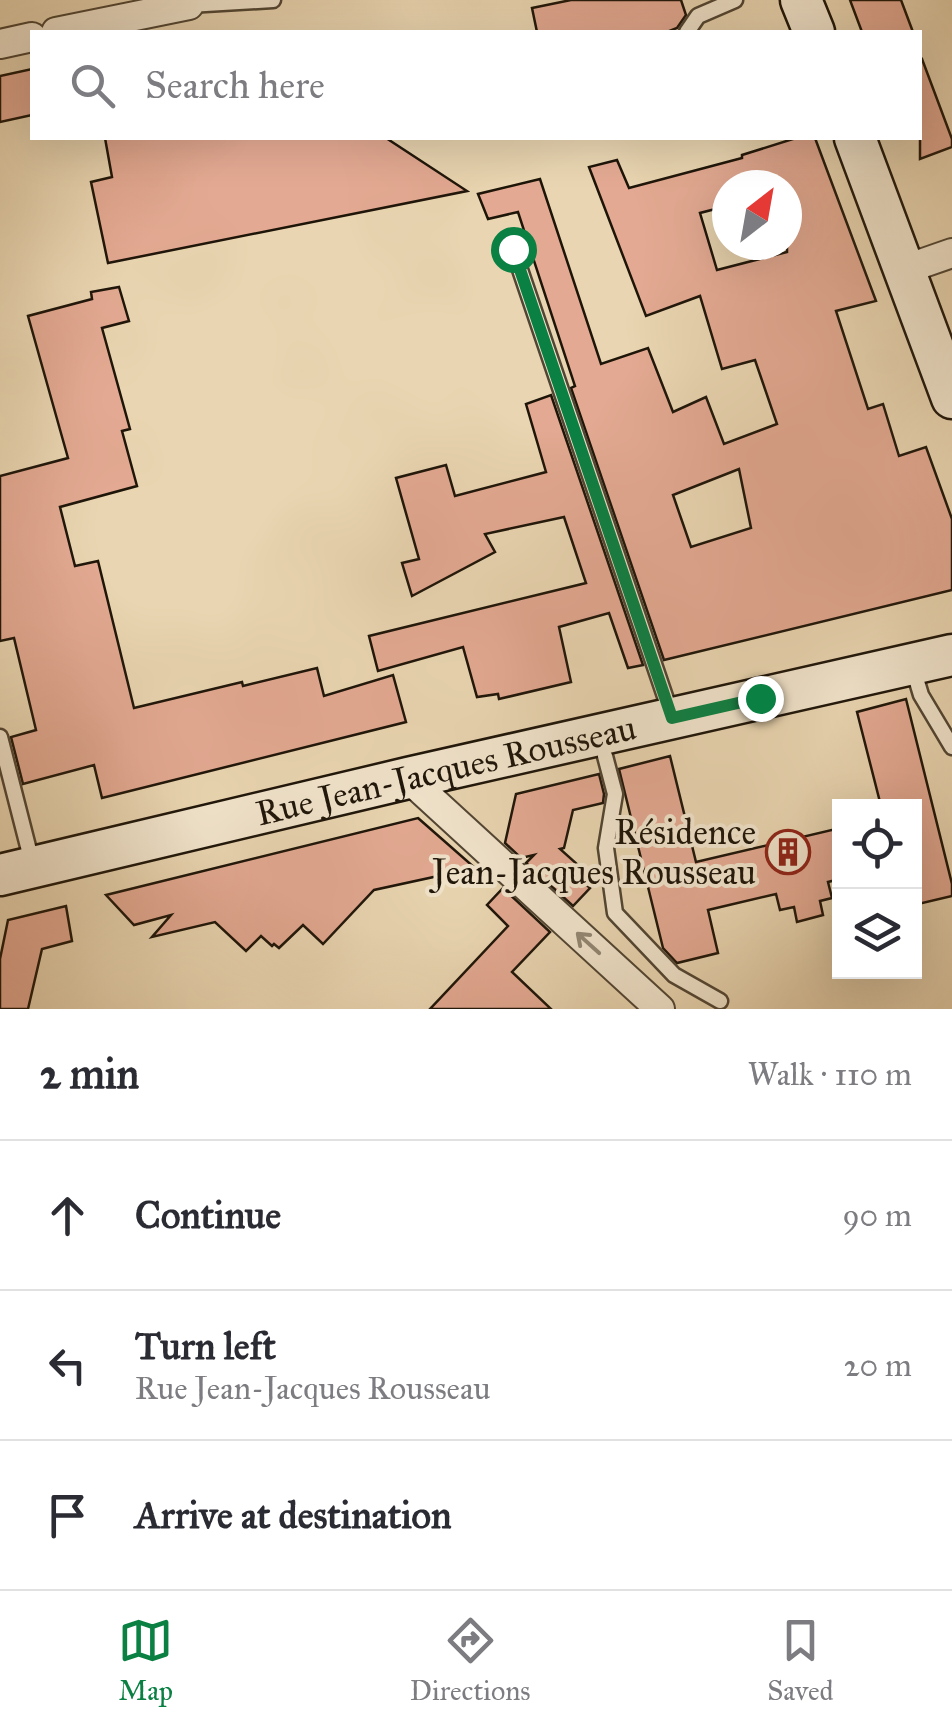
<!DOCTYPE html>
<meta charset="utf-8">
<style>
body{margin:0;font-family:"IM FELL Great Primer",serif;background:#f2f2f3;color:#2b2b33}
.controls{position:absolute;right:30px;bottom:30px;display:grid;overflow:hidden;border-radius:0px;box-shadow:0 10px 40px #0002}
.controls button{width:90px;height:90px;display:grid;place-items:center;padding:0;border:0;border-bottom:2px solid #e1e1e2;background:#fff;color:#2b2b33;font:50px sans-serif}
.compass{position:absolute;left:712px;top:170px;width:90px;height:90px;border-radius:50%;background:#fff;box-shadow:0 10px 40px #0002;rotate:31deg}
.stop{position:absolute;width:30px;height:30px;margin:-22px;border:8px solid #0b8043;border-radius:50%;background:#fff}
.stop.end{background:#0b8043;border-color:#fff;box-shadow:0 2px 10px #0008}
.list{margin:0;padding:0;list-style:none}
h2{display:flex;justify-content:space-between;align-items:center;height:130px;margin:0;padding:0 40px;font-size:42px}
h2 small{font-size:32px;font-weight:400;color:#7c7c81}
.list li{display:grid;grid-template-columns:65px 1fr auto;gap:30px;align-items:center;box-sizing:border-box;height:150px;padding:0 40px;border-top:2px solid #e1e1e2}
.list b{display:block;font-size:38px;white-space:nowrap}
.list p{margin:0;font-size:32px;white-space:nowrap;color:#7c7c81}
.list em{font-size:32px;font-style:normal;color:#7c7c81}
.icon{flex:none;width:55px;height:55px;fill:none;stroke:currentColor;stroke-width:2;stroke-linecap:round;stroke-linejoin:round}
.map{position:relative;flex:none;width:952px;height:1009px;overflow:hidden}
.search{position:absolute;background:#fff;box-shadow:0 10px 40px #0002;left:30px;right:30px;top:30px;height:110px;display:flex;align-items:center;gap:25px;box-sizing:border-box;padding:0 35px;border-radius:0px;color:#7c7c81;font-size:38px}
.sheet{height:580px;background:#fff}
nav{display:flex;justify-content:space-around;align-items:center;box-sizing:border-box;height:140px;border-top:2px solid #e1e1e2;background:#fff;font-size:28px;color:#7c7c81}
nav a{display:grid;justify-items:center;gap:5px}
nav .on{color:#0b8043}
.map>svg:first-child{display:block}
.building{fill:#e3a992;stroke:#1e1509;stroke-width:2.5;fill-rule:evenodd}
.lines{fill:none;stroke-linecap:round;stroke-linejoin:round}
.lane-casing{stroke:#514533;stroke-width:19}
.street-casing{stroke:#514533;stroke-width:32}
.secondary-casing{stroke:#1e1509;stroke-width:45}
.lane{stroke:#f1e4cc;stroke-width:14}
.street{stroke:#f1e4cc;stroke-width:28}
.secondary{stroke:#f1e4cc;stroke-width:40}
.oneway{stroke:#928774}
.route{stroke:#0b8043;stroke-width:12}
.labels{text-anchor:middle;stroke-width:8;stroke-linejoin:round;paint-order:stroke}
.street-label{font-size:35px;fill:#1e1509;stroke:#f1e4cc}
.poi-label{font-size:35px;fill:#1e1509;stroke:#f1e4cc;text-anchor:end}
</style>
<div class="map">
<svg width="952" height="1009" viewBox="0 0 952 1009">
<rect width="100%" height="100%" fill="#e9d5b1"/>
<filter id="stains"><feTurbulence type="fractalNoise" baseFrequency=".002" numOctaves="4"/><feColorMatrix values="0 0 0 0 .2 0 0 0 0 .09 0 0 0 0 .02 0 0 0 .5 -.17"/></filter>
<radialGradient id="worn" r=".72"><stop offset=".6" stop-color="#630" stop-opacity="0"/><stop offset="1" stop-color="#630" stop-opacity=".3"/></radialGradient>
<!-- building -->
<g class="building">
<path d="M571 0H681L686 15 677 28 667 32H537L532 8Z"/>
<path d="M850 0H901L913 32H862Z"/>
<path d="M922 59 952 139V147L920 159V60Z"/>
<path d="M32 69V115L0 122V76Z"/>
<path d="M105 138H386L467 191 108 263 91 182 112 177Z"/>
<path d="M796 138H815L876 301 836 311 868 409 883 404 899 456 926 447 952 519V590L664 660 571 388 575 386 518 212 488 219 478 194 540 179 601 364 648 348 673 412 706 397 724 444 777 424 755 360 722 369 700 296 646 316 589 167 617 160 629 188 742 158V155ZM727 185H787V252L717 270 700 213 727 206ZM739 469 751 528 691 547 673 495Z"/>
<path d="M119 287 129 321 102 328 130 429 122 431 137 486 60 507 75 566 98 561 134 708 242 682 243 686 317 668 324 696 393 675 406 722 102 798 94 765 23 784 11 737 36 730 14 638 0 641V476L68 458 28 316 92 299 91 292Z"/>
<path d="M551 395 643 665 628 668 609 613 559 627 571 682 499 699 498 694 477 697 463 647 378 671 369 636 586 583 564 517 485 534 495 552 412 596 402 563 419 559 396 478 446 465 455 496 546 472 526 404Z"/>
<path d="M906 699 952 884V896L914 905V806H881L857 712Z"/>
<path d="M670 756 696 862 840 828V879L828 882 832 898 820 901 823 915 797 922 794 907 780 910 776 894 708 910 718 953 677 963 663 948 619 769Z"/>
<path d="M599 774 604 794 603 803 573 810 564 848 560 849 587 873 581 880 590 888 573 906 526 863 534 855 521 858 505 843 516 794Z"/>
<path d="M418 818 475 868 374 890 323 944 303 925 279 948 274 944 272 946 261 936 246 951 215 922 152 937 171 915 134 925 106 895Z"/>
<path d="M503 888 550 932 512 972 551 1009H430L508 926 487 905Z"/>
<path d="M66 906 72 941 42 949 28 1009H0V959L8 920Z"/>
</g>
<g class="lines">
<defs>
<g id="lane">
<path d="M189 5 273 0"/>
<path d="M687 32 698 16 735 0"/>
<path d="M513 249 672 717"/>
<path d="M912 665 921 695 952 747"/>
<path d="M0 737 33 866"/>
<path d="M605 756 615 794 606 848 615 913 674 975 720 1001"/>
</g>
<g id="street">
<path d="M56 32 189 5 188 0"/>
<path d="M0 44 32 37"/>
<path d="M906 269 952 253"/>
<path d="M408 778 660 1009"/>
</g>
<g id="secondary">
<path d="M801 0 814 32"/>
<path d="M855 138 952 398"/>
<path id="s1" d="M0 875 408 778 952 655"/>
</g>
</defs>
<!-- lane casing -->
<use href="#lane" class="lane-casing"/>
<!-- street casing -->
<use href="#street" class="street-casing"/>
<!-- secondary casing -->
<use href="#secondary" class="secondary-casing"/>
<!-- lane -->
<use href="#lane" class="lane"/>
<!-- street -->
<use href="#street" class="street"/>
<!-- secondary -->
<use href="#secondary" class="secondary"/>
</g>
<!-- one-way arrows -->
<defs><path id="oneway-shaft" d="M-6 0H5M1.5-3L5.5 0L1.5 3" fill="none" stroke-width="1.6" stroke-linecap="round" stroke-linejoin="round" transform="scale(2.5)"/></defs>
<use class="oneway" href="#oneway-shaft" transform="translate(588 943) rotate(-138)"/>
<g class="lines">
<!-- route -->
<path class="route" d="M513 249 672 718 760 698"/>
</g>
<!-- icons -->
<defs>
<symbol id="building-ring" viewBox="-11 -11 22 22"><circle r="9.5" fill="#f1e4cc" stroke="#8f2418" stroke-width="1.5"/><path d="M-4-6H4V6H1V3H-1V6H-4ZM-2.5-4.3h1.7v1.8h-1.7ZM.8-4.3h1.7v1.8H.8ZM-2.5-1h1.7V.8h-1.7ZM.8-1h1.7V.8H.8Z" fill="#8f2418"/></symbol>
</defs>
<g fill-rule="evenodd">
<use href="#building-ring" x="763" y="827" width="50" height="50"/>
</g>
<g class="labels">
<!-- street labels -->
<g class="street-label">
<text dy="12" stroke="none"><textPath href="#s1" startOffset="458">Rue Jean-Jacques Rousseau</textPath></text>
</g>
<!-- poi labels -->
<g class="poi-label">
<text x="756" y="844">Résidence<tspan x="756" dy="40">Jean-Jacques Rousseau</tspan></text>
</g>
</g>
<rect width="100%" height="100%" filter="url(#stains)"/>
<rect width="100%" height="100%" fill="url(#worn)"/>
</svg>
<div class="controls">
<button><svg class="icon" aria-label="locate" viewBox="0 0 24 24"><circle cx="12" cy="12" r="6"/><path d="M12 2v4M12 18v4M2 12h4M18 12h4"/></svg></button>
<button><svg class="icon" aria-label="layers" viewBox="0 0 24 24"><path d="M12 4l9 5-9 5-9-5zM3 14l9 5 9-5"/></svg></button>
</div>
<svg class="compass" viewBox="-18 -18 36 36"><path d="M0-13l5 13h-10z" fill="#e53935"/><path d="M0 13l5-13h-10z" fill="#7c7c81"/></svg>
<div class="stop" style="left:513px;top:249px"></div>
<div class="stop end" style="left:760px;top:698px"></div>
<div class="search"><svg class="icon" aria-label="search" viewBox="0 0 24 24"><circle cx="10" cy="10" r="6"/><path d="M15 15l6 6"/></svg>Search here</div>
</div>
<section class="sheet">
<h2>2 min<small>Walk · 110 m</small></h2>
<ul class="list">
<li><svg class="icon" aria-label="ahead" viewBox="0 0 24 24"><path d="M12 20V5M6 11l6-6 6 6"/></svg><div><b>Continue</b></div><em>90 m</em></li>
<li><svg class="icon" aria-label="left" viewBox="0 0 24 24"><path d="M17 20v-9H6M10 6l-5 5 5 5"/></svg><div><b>Turn left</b><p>Rue Jean-Jacques Rousseau</p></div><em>20 m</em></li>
<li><svg class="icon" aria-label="arrive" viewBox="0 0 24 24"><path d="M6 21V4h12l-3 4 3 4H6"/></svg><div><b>Arrive at destination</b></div></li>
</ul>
</section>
<nav>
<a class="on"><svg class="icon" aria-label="map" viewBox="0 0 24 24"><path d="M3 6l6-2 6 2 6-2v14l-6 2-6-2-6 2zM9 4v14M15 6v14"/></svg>Map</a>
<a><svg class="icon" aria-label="directions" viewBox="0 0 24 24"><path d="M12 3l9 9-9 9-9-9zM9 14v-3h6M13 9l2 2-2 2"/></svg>Directions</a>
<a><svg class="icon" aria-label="saved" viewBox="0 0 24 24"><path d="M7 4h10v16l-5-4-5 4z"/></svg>Saved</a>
</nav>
